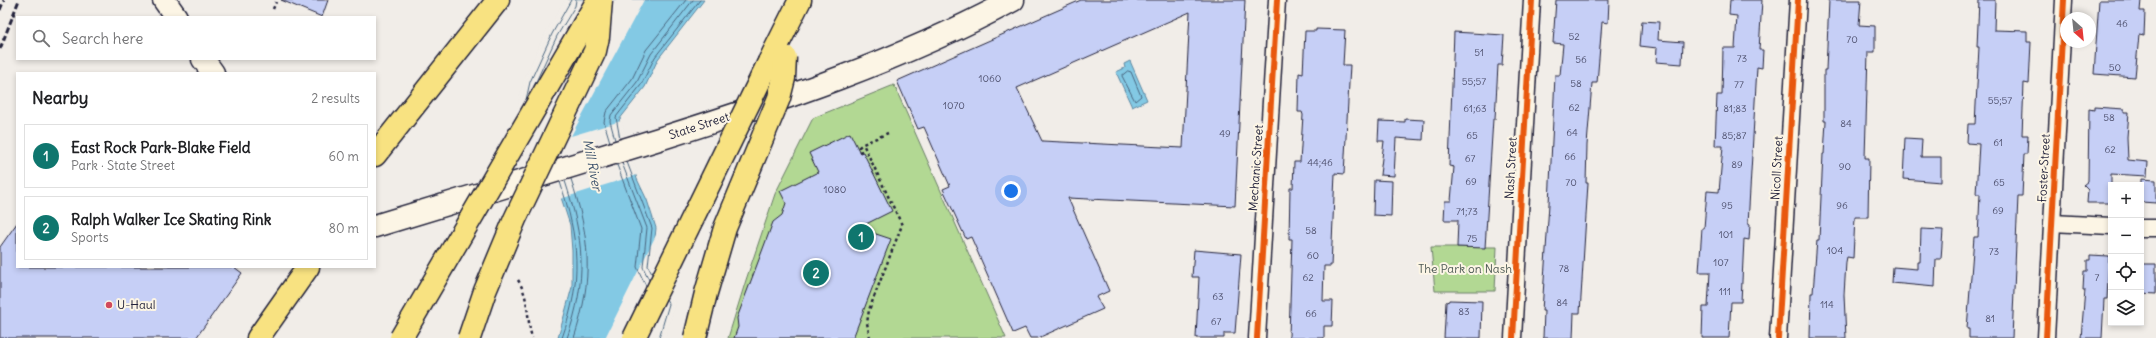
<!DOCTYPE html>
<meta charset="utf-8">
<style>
body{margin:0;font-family:Delius,sans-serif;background:#f2f2f2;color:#202124}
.controls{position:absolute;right:12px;bottom:12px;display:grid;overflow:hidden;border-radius:0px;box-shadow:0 2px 6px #0003}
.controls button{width:36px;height:36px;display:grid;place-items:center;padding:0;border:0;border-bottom:1px solid #e0e0e0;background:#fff;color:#202124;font:20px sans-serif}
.compass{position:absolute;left:2060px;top:12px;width:36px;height:36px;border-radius:50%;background:#fff;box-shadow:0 2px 6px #0003;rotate:153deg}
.you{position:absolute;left:1011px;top:191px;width:14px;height:14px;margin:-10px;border:3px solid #fff;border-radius:50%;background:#1a73e8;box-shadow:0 0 0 6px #1a73e833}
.badge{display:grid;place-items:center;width:26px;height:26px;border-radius:50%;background:#0f766e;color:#fff;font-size:13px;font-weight:700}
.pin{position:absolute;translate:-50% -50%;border:2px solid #fff;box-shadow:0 1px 4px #0006}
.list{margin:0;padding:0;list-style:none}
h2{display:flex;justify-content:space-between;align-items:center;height:52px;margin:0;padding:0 16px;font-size:17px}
h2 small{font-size:13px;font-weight:400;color:#757577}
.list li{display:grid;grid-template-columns:26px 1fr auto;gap:12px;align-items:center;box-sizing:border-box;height:64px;margin:0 8px 8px;padding:0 8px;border:1px solid #e0e0e0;border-radius:0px}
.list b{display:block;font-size:15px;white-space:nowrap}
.list p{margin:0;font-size:13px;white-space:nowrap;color:#757577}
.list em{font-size:13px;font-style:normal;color:#757577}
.icon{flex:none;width:22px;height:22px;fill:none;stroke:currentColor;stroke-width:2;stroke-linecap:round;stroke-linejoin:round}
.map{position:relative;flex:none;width:2156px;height:338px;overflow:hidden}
.search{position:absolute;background:#fff;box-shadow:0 2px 6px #0003;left:16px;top:16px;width:360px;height:44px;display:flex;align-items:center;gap:10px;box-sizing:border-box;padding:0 14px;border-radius:0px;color:#757577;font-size:15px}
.panel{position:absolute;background:#fff;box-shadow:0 2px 6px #0003;left:16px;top:72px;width:360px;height:196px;border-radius:0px}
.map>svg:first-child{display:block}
.green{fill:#b2d893;stroke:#6a7d67}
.water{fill:#83c9e4;stroke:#5c86a0}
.pier{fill:#f1ede8}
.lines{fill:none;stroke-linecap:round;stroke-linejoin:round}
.shore{stroke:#49657f;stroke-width:1}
.building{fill:#c6cff6;stroke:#22223b;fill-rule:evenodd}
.street-casing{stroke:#22223b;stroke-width:19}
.secondary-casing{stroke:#22223b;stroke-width:25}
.primary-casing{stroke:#22223b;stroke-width:25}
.highway-casing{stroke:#22223b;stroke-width:25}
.path{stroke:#22223b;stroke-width:2.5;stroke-dasharray:3 3;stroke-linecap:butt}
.street{stroke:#fcf5e5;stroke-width:16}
.secondary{stroke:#fcf5e5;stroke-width:22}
.primary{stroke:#f8e281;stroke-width:22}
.highway{stroke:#f8e281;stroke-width:22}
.rail{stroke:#22223b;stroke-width:3;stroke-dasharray:6 3;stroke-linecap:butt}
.highway-bridge-casing{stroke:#22223b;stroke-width:25;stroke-linecap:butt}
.highway-bridge{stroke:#f8e281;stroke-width:22}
.cycleway-casing{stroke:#fcf5e5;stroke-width:8}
.cycleway{stroke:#e8590c;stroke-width:6}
.poi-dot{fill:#d1495b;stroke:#fcf5e5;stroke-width:1.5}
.labels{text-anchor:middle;stroke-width:4;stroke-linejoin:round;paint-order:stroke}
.number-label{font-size:10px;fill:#4b4d6a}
.street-label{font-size:12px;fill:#22223b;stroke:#fcf5e5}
.park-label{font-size:12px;fill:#4d5955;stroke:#fcf5e5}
.poi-label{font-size:12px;fill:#22223b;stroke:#fcf5e5;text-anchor:start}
.water-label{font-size:13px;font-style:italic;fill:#3f546e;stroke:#fcf5e5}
</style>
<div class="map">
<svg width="2156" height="338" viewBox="0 0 2156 338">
<rect width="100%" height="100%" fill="#f1ede8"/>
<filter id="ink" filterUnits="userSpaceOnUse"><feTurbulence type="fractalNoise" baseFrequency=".025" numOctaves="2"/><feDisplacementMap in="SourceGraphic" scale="8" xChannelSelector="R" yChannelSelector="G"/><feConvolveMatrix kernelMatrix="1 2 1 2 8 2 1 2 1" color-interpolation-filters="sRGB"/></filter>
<g filter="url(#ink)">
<!-- green -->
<g class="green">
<path d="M894 85 1006 338H728L746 280 775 194 813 118Z"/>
<path d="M1431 247H1497L1495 291H1435Z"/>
</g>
<!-- water -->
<g class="water">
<path d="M568 0H704L658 59 645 87 619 120 637 179 647 200 656 228 652 267 662 338H558L572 287V251L570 225 543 142Z"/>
<path d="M1130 61 1147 100 1132 107 1116 72 1125 68 1124 64Z"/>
</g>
<!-- pier -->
<g class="pier">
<path d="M566 0H644L571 136 621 121 637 175 560 199 539 138 517 113 524 81 547 31Z"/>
<path d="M658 231 654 266 675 303 664 338H605Z"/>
</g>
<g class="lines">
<!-- shore -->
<g class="shore">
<path d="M1128 71 1131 72 1141 96 1135 101 1122 76Z"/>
<path d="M534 86 557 36 575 6 576 0"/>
<path d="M526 100 530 82 552 34 571 0"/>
<path d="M620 139 616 117 641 85 655 57 700 0"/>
<path d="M615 140 610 121 611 115 637 82 651 54 693 0"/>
<path d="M610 142 604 122 606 112 632 79 646 50 686 0"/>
<path d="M627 162 652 228 648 266 652 274"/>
<path d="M622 163 647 228 643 267 649 280"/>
<path d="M617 165 641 229 637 267 646 286"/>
<path d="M571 179C590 238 594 278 574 338"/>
<path d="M565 181C584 239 588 279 567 338"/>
<path d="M560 182C579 240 583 279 562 338"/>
<path d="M659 338 669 304 666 299"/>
</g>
</g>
<!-- building -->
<g class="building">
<path d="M281 0H328L322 17Z"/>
<path d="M1081 0H1245L1235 206 1068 198 1109 291 1096 297 1103 309 1038 338H1030L1025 328 1013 333 971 237 966 239 943 189 950 186 924 127 918 129 897 81ZM1190 12 1183 148 1042 141 1017 88Z"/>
<path d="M1556 0H1609L1608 23 1602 22 1597 83H1592L1587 145 1586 183H1588L1580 313H1574L1573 338H1543L1544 311H1542L1549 204 1554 98 1555 75H1560L1563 44 1553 43Z"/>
<path d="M1730 0H1762L1759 50H1763L1762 68 1757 67 1748 224H1750L1749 240 1744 239 1741 302H1731L1729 338H1702L1703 307H1708L1710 272H1699L1702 228H1704L1707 191 1719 192 1723 146H1715L1717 95H1722L1723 48H1735L1737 16 1729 15Z"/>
<path d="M1829 0H1861L1859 25 1875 26V52H1868L1865 158H1869L1868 217H1855L1853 258 1847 257 1846 262 1844 295 1846 338H1810L1811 293H1813L1817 240H1819L1823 154H1824L1826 121H1824V70H1826Z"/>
<path d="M1979 0H1995L1994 30 2027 31V42H2031L2029 84 2024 83 2022 135H2028L2027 154H2024L2022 196H2018L2012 338H1969V329H1967L1974 237H1978L1980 194H1976L1979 144 1967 143 1968 124H1975L1979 47H1977Z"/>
<path d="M2099 0H2141L2140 11H2145L2144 36 2139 35 2135 77 2094 74Z"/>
<path d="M1642 21 1659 22 1658 40 1683 42 1682 64 1656 62 1657 48 1640 46Z"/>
<path d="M1316 29 1345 30 1343 65H1350L1344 174 1335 173 1331 266H1324L1323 301H1333L1332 326H1324V338H1291L1289 337 1292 239H1289L1290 188H1293L1294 162H1300L1303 115 1302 112H1298L1299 73 1303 74 1305 31H1316Z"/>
<path d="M1454 32 1504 35 1502 65H1498L1495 119H1493L1485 248 1457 247 1458 220H1444L1445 201H1451L1454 167 1449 166Z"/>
<path d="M2094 107 2124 109V112H2129L2127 137 2128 160 2148 162 2147 176 2111 174V203H2087L2088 190 2083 185 2088 181 2089 109 2094 110Z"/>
<path d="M1405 119 1424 120 1423 140 1396 138 1394 176 1380 175 1384 141H1378L1379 121 1405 122Z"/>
<path d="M850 133 860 153 863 152 892 211 858 228 891 239 853 338H734L738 327 737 318 773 222 782 215 786 203 780 191 818 172 809 153Z"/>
<path d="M1905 138 1922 139 1921 157H1941V182L1903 179Z"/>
<path d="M2141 179 2156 180V203L2141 202Z"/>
<path d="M1374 180 1392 181 1391 216 1373 215Z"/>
<path d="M17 223V267H234L242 273 196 338H0V247Z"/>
<path d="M1921 229 1943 230 1941 259H1936L1935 287 1892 283 1893 267 1917 269V262H1920Z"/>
<path d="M1194 250 1241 254 1235 333H1224V338H1196L1199 277H1192Z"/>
<path d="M2090 255 2109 256 2107 299H2104L2102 338H2081L2085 290H2083L2084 271H2087V260H2090Z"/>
<path d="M2141 264H2156V294L2141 293Z"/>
<path d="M1449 300 1482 301 1481 338H1444L1446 302 1449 301Z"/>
</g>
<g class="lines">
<defs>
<g id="street">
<path d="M2052 223 2111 226"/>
<path d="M2141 228H2156"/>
<path d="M1257 338 1277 0"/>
<path d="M1513 338 1532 0"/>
<path d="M1778 338 1798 0"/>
<path d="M2046 338 2064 0"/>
</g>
<g id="secondary">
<path d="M164 0 176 17"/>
<path d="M203 59 213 73"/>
<path d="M375 226C470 197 564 169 659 139 780 101 902 60 1013 0"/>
</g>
<path id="primary" d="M258 338 308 267"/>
<g id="highway">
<path d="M769 62 800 0"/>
<path d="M375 155 498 0"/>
</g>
</defs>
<!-- street casing -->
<use href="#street" class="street-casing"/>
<!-- secondary casing -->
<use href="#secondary" class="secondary-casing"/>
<!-- primary casing -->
<use href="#primary" class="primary-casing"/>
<!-- highway casing -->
<use href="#highway" class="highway-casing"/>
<!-- path -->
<g class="path">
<path d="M273 9 276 2"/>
<path d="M859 152 861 151 859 147 863 144"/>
<path d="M518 280C530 300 526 316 532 338"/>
<path d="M870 338 867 323 869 310 902 225 863 144 888 133"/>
</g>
<!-- street -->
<use href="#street" class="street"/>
<!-- secondary -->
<use href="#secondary" class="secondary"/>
<!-- primary -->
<use href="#primary" class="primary"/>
<!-- highway -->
<use href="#highway" class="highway"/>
<!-- rail -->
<g class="rail">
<path d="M0 10 4 0"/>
<path d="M0 49 19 0"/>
</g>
<defs>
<g id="highway-bridge">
<path d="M401 338 598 0"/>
<path d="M469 338 485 291 515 219 595 51 598 37 601 0"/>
<path d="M634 338 769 62"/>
<path d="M695 338 706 293 725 228 779 98 784 78 785 57"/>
</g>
</defs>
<!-- highway-bridge casing -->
<use href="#highway-bridge" class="highway-bridge-casing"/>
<!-- highway-bridge -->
<use href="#highway-bridge" class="highway-bridge"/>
<defs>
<g id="cycleway">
<path d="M1257 338 1277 0"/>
<path d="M1513 338 1532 0"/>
<path d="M1778 338 1798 0"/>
<path d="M2046 338 2064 0"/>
</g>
</defs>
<!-- cycleway casing -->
<use href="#cycleway" class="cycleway-casing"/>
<!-- cycleway -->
<use href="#cycleway" class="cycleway"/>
</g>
</g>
<!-- markers -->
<circle class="poi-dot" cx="109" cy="305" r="4"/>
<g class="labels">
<!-- number labels -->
<g class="number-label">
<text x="2122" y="27">46</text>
<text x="1574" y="40">52</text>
<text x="1852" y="43">70</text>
<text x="1479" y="56">51</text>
<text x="1742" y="62">73</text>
<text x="1581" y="63">56</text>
<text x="2115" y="71">50</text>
<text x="990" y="82">1060</text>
<text x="1474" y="85">55;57</text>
<text x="1576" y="87">58</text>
<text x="1739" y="88">77</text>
<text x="2000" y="104">55;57</text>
<text x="954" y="109">1070</text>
<text x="1574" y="111">62</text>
<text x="1475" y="112">61;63</text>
<text x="1735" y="112">81;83</text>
<text x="2109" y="121">58</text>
<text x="1846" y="127">84</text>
<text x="1572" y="136">64</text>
<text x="1225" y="137">49</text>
<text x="1472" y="139">65</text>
<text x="1734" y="139">85;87</text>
<text x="1998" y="146">61</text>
<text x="2110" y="153">62</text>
<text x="1570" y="160">66</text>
<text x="1470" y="162">67</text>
<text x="1320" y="166">44;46</text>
<text x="1737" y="168">89</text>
<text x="1845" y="170">90</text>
<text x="1471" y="185">69</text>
<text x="1571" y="186">70</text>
<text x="1999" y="186">65</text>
<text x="835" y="193">1080</text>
<text x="1727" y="209">95</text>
<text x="1842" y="209">96</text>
<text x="1998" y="214">69</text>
<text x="1467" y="215">71;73</text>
<text x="1311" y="234">58</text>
<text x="1726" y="238">101</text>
<text x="1472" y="242">75</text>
<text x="1835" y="254">104</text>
<text x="1994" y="255">73</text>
<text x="1313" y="259">60</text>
<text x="1721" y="266">107</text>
<text x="1564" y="272">78</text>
<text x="1308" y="281">62</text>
<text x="2097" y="281">7</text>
<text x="1725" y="295">111</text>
<text x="1218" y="300">63</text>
<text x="1562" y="306">84</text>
<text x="1827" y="308">114</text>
<text x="1464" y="315">83</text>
<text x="1311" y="317">66</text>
<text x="1990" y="322">81</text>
<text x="1216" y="325">67</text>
</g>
<!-- street labels -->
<g class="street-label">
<text transform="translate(699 126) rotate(-18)" y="4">State Street</text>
<text transform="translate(1256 168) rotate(-86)" y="4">Mechanic Street</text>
<text transform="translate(1511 168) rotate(-87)" y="4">Nash Street</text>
<text transform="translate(1777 168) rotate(-87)" y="4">Nicoll Street</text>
<text transform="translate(2044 168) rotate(-87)" y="4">Foster Street</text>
</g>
<!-- park labels -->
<g class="park-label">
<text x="1465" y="273">The Park on Nash</text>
</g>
<!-- poi labels -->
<g class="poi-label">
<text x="117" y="309">U-Haul</text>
</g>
<!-- water labels -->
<g class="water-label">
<text transform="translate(593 165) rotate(79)" y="5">Mill River</text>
</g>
</g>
</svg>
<div class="controls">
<button>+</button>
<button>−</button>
<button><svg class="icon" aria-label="locate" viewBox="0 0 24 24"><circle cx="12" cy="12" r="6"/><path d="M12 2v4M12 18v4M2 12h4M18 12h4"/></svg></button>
<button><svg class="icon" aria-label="layers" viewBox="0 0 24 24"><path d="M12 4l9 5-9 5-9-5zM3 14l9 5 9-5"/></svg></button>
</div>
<svg class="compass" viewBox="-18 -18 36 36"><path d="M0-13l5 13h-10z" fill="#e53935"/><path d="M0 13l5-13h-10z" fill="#757577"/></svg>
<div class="you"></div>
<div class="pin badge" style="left:861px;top:237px">1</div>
<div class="pin badge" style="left:816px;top:273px">2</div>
<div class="search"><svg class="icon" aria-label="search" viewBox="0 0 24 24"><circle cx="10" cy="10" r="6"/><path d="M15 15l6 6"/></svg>Search here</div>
<section class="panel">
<h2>Nearby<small>2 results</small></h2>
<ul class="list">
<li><span class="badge">1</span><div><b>East Rock Park-Blake Field</b><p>Park · State Street</p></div><em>60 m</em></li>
<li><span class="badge">2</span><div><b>Ralph Walker Ice Skating Rink</b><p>Sports</p></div><em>80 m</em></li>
</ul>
</section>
</div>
